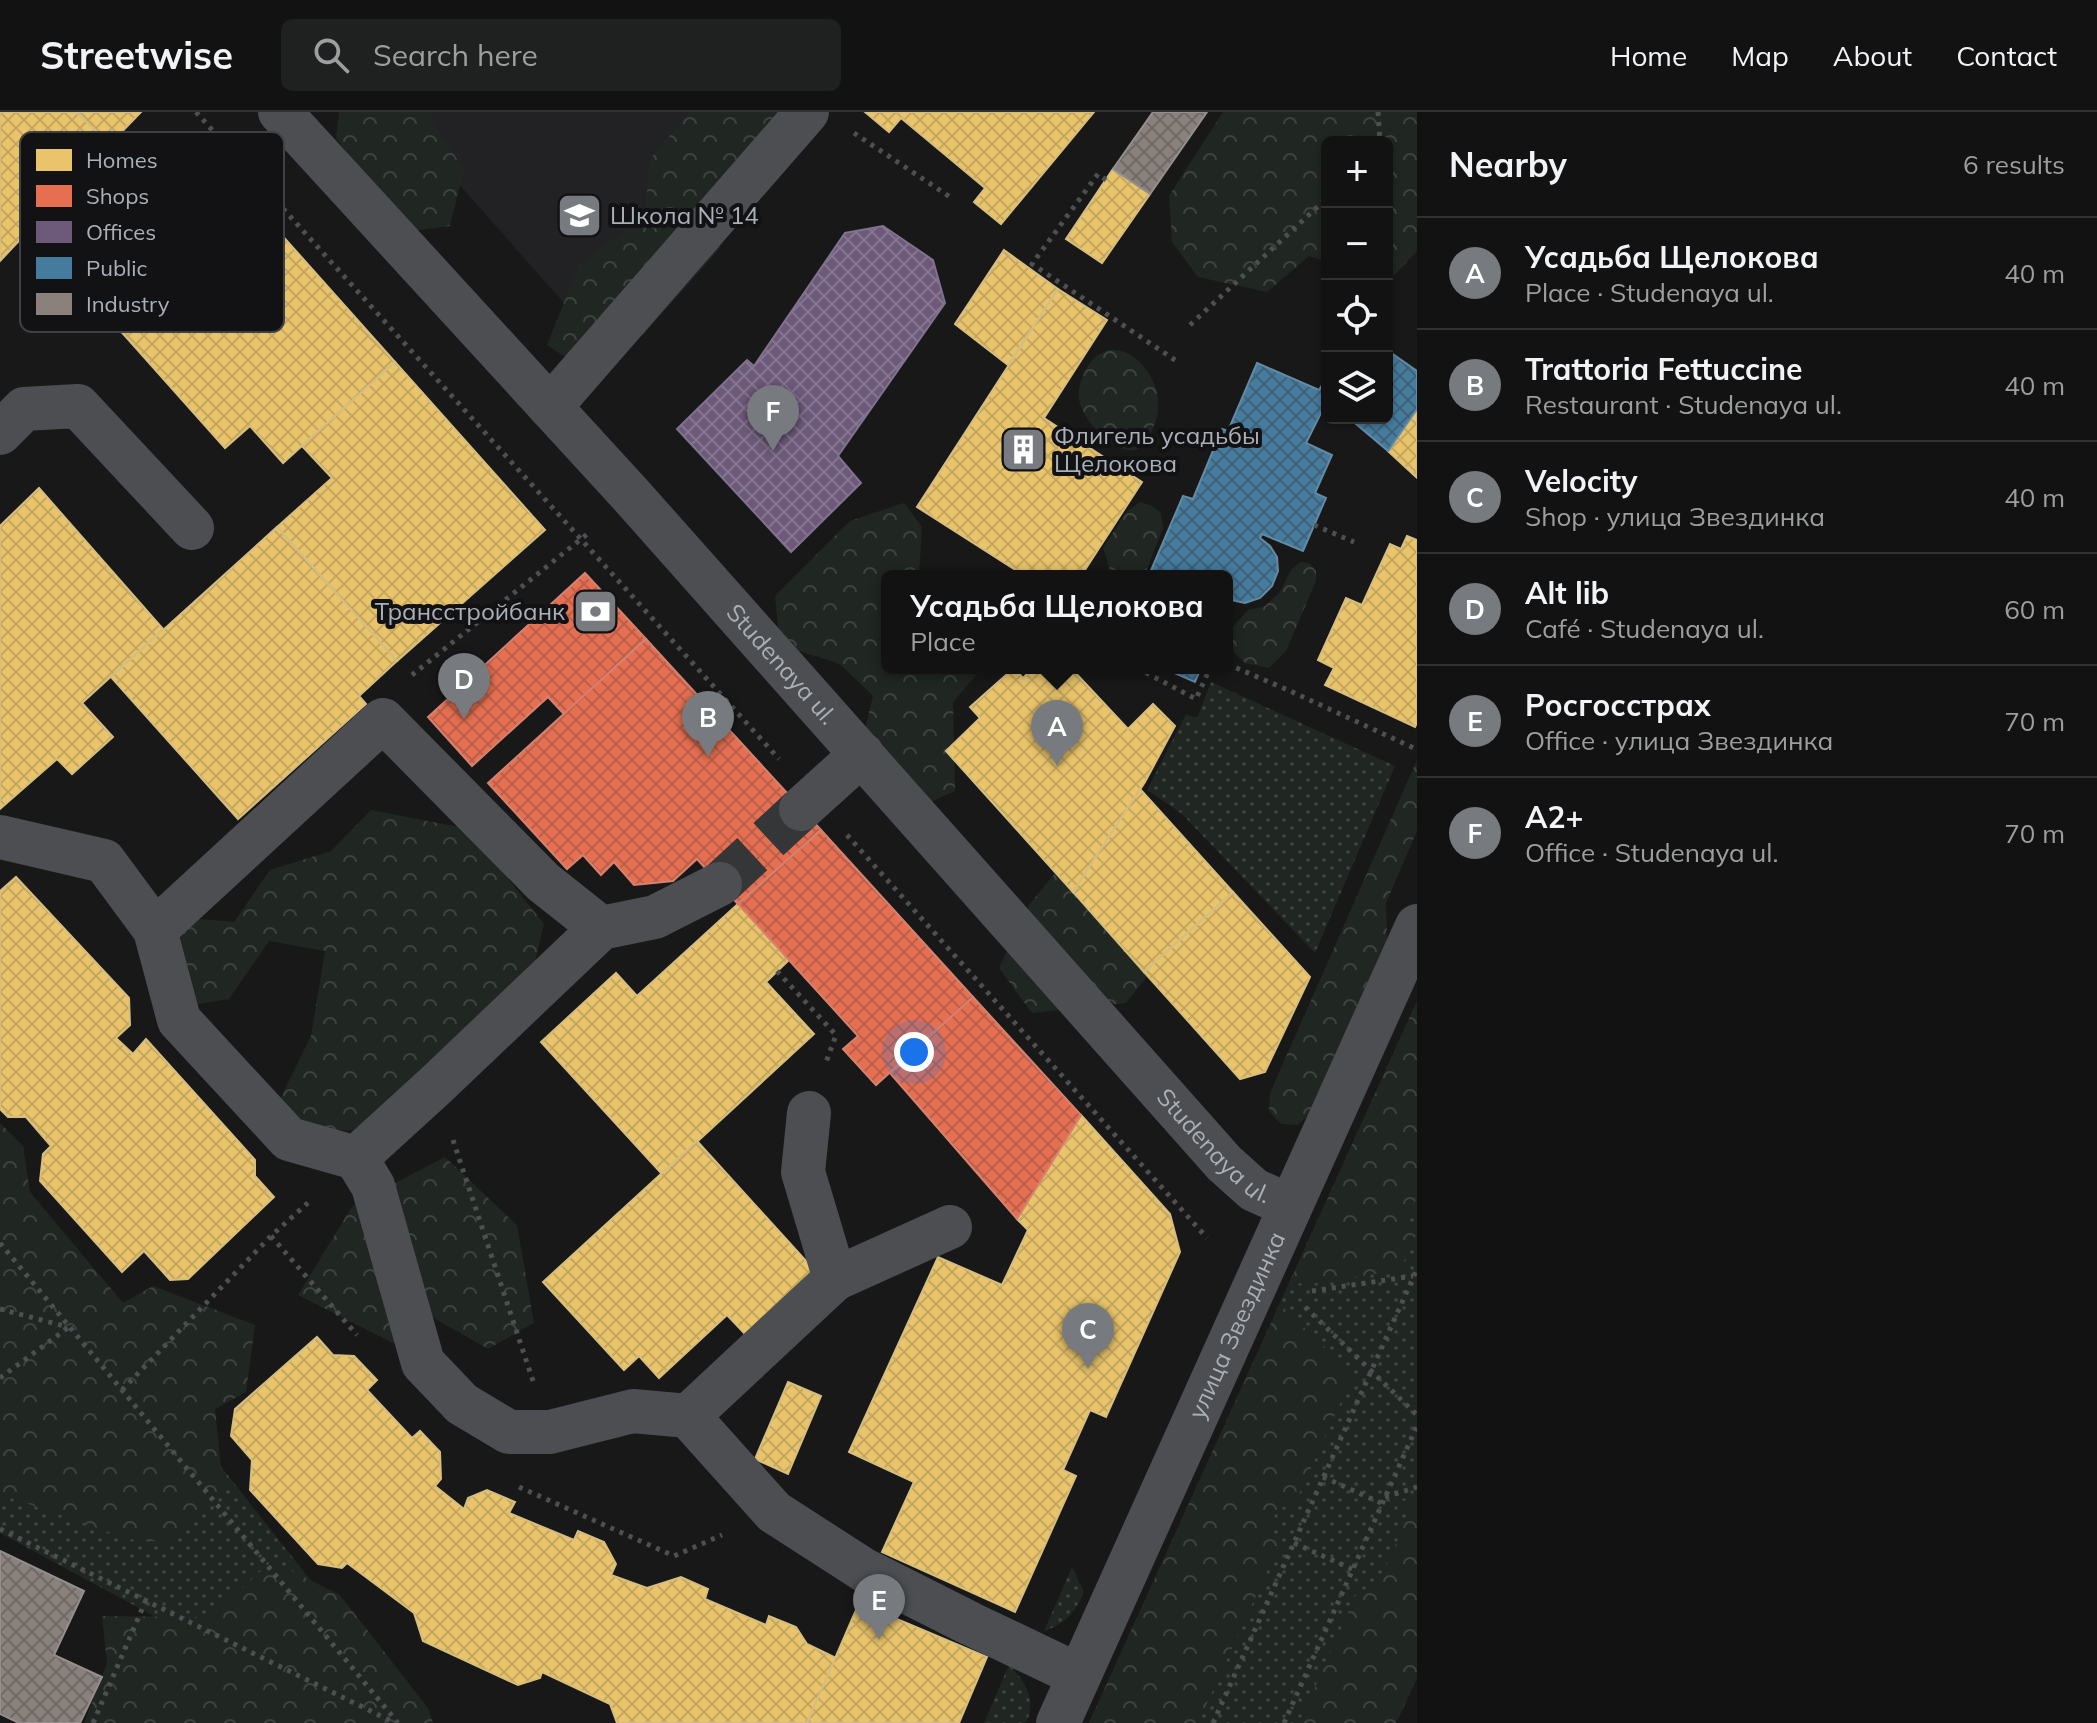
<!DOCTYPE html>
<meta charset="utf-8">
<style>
body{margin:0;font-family:Mulish,sans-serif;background:#1f2020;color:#f1f3f6}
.controls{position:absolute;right:24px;top:24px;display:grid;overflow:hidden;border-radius:12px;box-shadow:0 2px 6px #0004}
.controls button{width:72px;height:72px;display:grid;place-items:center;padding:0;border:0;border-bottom:2px solid #313232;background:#121212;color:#f1f3f6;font:40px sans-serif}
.you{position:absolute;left:914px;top:940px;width:28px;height:28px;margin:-20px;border:6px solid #fff;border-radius:50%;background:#1a73e8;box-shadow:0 0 0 12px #1a73e833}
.badge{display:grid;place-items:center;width:52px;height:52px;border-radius:50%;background:#777b80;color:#fff;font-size:26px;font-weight:700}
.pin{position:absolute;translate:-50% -66px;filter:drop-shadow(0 2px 4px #0008)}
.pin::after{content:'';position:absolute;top:42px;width:28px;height:24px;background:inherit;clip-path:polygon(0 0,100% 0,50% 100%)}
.popup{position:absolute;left:881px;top:458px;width:352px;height:104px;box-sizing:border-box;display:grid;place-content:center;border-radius:12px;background:#121212;filter:drop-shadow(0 2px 6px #0005);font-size:26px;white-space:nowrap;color:#9c9e9f}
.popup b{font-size:30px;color:#f1f3f6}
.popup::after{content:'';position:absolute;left:50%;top:100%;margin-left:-16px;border:16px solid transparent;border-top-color:#121212}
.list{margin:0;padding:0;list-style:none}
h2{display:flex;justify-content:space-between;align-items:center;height:104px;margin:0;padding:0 32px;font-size:34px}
h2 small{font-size:26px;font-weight:400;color:#9c9e9f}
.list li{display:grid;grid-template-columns:52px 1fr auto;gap:24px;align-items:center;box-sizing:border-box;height:112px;padding:0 32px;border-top:2px solid #313232}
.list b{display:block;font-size:30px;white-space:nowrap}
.list p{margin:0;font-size:26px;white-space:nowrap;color:#9c9e9f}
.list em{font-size:26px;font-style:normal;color:#9c9e9f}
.icon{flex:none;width:44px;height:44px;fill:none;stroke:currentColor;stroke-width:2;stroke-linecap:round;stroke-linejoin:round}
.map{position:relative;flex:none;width:1417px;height:1611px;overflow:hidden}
header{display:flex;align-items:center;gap:48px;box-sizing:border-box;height:112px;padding:0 40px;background:#121212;border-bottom:2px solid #313232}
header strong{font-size:38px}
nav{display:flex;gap:44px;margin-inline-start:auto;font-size:28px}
.search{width:560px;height:72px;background:#1f2020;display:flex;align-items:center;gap:20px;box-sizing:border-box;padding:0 28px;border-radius:12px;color:#9c9e9f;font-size:30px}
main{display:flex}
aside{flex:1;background:#121212}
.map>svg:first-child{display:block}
.built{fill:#222224}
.green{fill:url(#green-dots)}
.forest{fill:url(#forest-crowns)}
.homes{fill:url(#homes-cross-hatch);stroke:#d6be81;stroke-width:2}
.shops{fill:url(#shops-cross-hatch);stroke:#d58270;stroke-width:2}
.offices{fill:url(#offices-cross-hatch);stroke:#7f738d;stroke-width:2}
.public{fill:url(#public-cross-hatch);stroke:#638ba5;stroke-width:2}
.industry{fill:url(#industry-cross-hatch);stroke:#948f8e;stroke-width:2}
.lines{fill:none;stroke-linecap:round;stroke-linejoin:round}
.minor-tunnel{stroke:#353638;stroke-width:44;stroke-dasharray:44 22;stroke-linecap:butt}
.path{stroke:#4e4f52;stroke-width:5;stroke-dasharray:4 6;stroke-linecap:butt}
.minor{stroke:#4c4e51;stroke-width:44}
.labels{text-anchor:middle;stroke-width:8;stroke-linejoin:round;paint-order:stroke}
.poi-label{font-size:24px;fill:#aab0b8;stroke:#121214;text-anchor:start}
.street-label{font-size:24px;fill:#aab0b8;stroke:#121214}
.key{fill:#121214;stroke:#404145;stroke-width:2}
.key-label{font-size:22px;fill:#aab0b8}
</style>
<header>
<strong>Streetwise</strong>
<div class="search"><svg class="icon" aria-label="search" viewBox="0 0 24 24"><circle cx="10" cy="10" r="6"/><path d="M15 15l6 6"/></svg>Search here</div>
<nav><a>Home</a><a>Map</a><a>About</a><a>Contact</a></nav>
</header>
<main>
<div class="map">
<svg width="1417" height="1611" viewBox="0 0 1417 1611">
<defs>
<pattern id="green-dots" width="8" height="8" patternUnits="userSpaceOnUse" patternTransform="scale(2)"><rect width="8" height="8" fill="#202621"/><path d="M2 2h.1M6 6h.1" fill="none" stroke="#3e433f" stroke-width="1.8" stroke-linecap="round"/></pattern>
<pattern id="forest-crowns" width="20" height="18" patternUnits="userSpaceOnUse" patternTransform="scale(2)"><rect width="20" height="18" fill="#202621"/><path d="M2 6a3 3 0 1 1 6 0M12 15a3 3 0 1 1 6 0" fill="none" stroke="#3e433f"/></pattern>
<pattern id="homes-cross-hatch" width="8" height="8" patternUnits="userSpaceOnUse" patternTransform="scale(2)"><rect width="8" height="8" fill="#e9c46a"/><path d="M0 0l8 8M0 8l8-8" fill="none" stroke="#c5a760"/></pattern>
<pattern id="shops-cross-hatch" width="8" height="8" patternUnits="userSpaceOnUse" patternTransform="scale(2)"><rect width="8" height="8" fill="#e76f51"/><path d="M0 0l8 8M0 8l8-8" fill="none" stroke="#ba604a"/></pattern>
<pattern id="offices-cross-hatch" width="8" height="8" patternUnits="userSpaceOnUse" patternTransform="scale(2)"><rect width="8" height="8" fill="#6d597a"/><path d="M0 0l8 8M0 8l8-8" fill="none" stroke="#857590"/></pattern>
<pattern id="public-cross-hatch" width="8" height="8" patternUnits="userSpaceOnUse" patternTransform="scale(2)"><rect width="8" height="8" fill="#457b9d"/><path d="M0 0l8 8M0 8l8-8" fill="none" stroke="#3f6279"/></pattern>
<pattern id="industry-cross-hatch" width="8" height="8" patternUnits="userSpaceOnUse" patternTransform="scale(2)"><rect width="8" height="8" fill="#8a817c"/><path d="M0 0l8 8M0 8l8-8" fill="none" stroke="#706a67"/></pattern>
</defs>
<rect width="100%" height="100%" fill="#181818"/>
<!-- built -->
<path class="built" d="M395 0H766L578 207Z"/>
<!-- green -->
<g class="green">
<path d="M1211 570 1395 654 1315 841 1181 701 1147 678 1186 602 1197 606Z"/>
<path d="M1417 889V1566L1396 1611H1089Z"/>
<path d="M0 1074 423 1611H352L0 1421Z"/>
<path d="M1072 1455 1084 1480C1075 1501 1065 1512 1044 1519Z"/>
<path d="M1009 1553C1025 1569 1036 1587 1027 1609L1024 1611H984Z"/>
</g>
<!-- forest -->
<g class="forest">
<path d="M339 0H433L432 11 464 57 450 114 405 120 336 26Z"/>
<path d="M690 0H786L718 86 720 136 643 223 574 251 547 233 579 153 645 103 650 47Z"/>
<path d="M1223 0H1417V139L1387 171V30H1327V150L1309 144 1267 180 1198 165 1172 130 1169 84Z"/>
<path d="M1109 238C1111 238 1121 238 1122 239 1144 246 1161 275 1158 298 1158 304 1155 311 1153 316 1150 324 1149 332 1140 336 1117 348 1082 308 1079 287 1077 275 1085 256 1093 247 1097 243 1104 240 1109 238Z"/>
<path d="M1140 390 1152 394 1161 401 1163 416 1144 464H1112L1103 436 1127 399Z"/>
<path d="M904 391 922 415 919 463 921 464H887V556H982L953 590 955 679 910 699 856 654 873 584 840 552 780 533 775 484 850 409Z"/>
<path d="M1300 450 1309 451 1316 459V469L1286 539 1269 556 1245 551 1231 537 1230 518 1248 498 1265 494 1280 480 1291 458Z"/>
<path d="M1417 648V719L1386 791 1387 827 1310 1001 1298 1013 1281 1012 1269 999 1270 981Z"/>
<path d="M371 698 469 717 544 812 525 893 401 1019 308 1018 280 987 311 924 325 839 269 829 229 887 173 896 178 805 234 810 270 758 331 739Z"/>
<path d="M1056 760 1174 830 1126 891 1032 901 999 856 1029 793Z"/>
<path d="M1417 889V1085L1405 1111 1417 1116V1121L1400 1158 1305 1173 1291 1168Z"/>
<path d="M0 1011 23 1034 30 1080 123 1191 153 1174 255 1213 246 1280 215 1297 223 1375 172 1431 128 1427 0 1382Z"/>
<path d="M445 1045 517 1113 534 1211 488 1237 432 1205 393 1231 298 1183 353 1093Z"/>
<path d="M1280 1192 1353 1263 1292 1398 1279 1393 1265 1424 1280 1431 1198 1611H1089Z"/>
<path d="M1417 1384V1566L1396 1611H1299L1359 1476 1374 1482 1409 1402 1397 1396 1400 1390Z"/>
<path d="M272 1449 340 1483 428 1596 433 1611H84L107 1551 102 1504 210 1505Z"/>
</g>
<!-- homes -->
<g class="homes">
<path d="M0 0H76L110 32 0 149Z"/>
<path d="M76 0H141L110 32Z"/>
<path d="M865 0H1094L1001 112 974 90 985 76 901 6 889 20Z"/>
<path d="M222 56 395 250 283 351 250 314 225 336 85 179Z"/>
<path d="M1113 57 1150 82 1102 151 1066 127Z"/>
<path d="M1004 138 1058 177 1008 253 955 212Z"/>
<path d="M1058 177 1107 208 1044 306 1142 370 1081 464H1025L917 395Z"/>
<path d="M395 250 545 418 397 549 277 415 332 366 302 334Z"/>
<path d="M1417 297V366L1388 339Z"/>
<path d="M39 376 163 517 82 591 113 625 72 662 57 647 0 697V414Z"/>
<path d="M277 415 397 549 359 584 366 592 238 707 111 565Z"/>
<path d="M1407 424 1417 428V611L1415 615 1325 573 1334 556 1318 548 1346 486 1362 493 1390 432 1401 437Z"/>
<path d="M1014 556 1023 566 1033 556H1071L1128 617 1153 592 1175 614 1145 670 1073 780 946 639 980 606 970 595Z"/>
<path d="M1140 677 1233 780 1144 860 1073 780Z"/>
<path d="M16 765 129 886 130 913 116 926 133 942 146 927 255 1048V1064L274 1085 188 1167 170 1168 144 1139 122 1160 40 1069 43 1042 51 1034 26 1005H8L0 997V779Z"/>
<path d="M1233 780 1310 865 1265 960 1240 967 1144 860Z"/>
<path d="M738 792 789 848 766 870 814 922 662 1062 541 930 616 861 637 884Z"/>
<path d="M1081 1003 1170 1102 1180 1140 1106 1305 1090 1298 1063 1358 1076 1364 1015 1500 882 1440 914 1370 849 1340 938 1145 1002 1173 1028 1118 1017 1107Z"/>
<path d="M697 1029 817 1161 747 1224 727 1203 659 1266 639 1244 624 1258 543 1170Z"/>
<path d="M317 1225 333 1243 354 1244 377 1268 367 1278 412 1326 420 1319 440 1340 441 1367 435 1374 464 1397 468 1386 487 1378 515 1390 509 1401 574 1428 578 1419 604 1430 616 1452 611 1463 647 1476 681 1465 708 1477 705 1487 766 1513 769 1504 796 1515 807 1532 836 1546 807 1611H617L610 1592 542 1560 540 1566 518 1573 423 1529 414 1501 347 1451 342 1456 318 1452 250 1378 252 1348 231 1324 235 1297Z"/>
<path d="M788 1270 821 1284 788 1362 755 1347Z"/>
<path d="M859 1491 987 1545 959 1611H807Z"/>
</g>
<!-- shops -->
<g class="shops">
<path d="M585 461 646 527 564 602 548 585 472 654 428 605Z"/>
<path d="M646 527 821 718 738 792 697 747 673 769 634 773 614 750 601 763 583 743 567 757 488 671Z"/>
<path d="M821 718 973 885 876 973 843 937 858 924 738 792Z"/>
<path d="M973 885 1081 1003 1017 1107 890 961Z"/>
</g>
<!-- offices -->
<path class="offices" d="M883 114 933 148 945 191 838 344 861 371 791 440 677 317 747 248 754 254 845 121Z"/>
<!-- public -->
<g class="public">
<path d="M1387 238 1417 259V297L1388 339 1349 306H1387Z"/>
<path d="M1257 251 1319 278 1327 265V289L1306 331 1332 343 1315 381 1326 386 1303 439 1262 422 1260 426 1270 434 1277 445 1278 459 1272 474 1260 486 1245 491 1231 488 1227 498V464L1149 463 1183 384 1193 387 1222 317 1228 319Z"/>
<path d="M1163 556H1201L1195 570Z"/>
</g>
<!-- industry -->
<g class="industry">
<path d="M1153 0H1207L1150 82 1113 57Z"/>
<path d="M0 1439 84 1479 54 1543 102 1565 80 1611H19L0 1602Z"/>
</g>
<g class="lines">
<!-- minor-tunnel -->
<path class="minor-tunnel" d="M720 772 801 697"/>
<!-- path -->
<g class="path">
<path d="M196 0 779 647"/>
<path d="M1378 0 1380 30"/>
<path d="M854 21 950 85"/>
<path d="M85 60 120 93"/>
<path d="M1106 68 1098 62 1032 152 1178 250"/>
<path d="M1190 213 1327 86"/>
<path d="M1314 413 1354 430"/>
<path d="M1227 552 1288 578 1416 637"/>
<path d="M1137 556 1196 587 1210 556"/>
<path d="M412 563 591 419"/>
<path d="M847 723 1207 1126"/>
<path d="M777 859 836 923 825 953"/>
<path d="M453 1028 533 1269"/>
<path d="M271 1124 357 1223"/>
<path d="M0 1131 398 1611"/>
<path d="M1312 1179 1413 1164"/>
<path d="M1305 1195 1417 1303"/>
<path d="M0 1197 68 1215"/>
<path d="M0 1266 69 1215"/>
<path d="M122 1278 271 1124 310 1089"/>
<path d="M1323 1365 1381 1391"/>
<path d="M519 1375 674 1444 722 1423"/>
<path d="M1385 1385 1417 1375"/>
<path d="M0 1417 395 1611"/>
<path d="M1294 1431 1352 1457"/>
<path d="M93 1611 146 1488"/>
<path d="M1213 1611 1417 1157"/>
<path d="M1284 1611 1417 1314"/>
</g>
<!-- minor -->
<g class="minor">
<path id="s1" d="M280 0 630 382 1224 1051 1254 1078 1290 1094"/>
<path d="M550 295 807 0"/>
<path d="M0 321 24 297 78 294 192 416"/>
<path d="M801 697 862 642"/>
<path d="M0 725 104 749 155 818 179 908 289 1027 356 1046 373 1074 423 1251 462 1292 509 1320H550L633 1299 688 1304 835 1167 803 1060 809 1001"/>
<path d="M155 818 383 608 543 770 601 816"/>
<path d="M356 1046 435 974 601 816 655 805 720 772"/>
<path d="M835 1167 950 1115"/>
<path d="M688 1304 774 1400 864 1458 971 1512 1078 1563"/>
<path id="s2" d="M1058 1611 1417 814"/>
</g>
</g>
<!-- icons -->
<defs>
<symbol id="school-square" viewBox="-11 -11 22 22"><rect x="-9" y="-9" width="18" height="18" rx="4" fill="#777b80" stroke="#121214"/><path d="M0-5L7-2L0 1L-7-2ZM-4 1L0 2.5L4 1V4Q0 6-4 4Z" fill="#fff"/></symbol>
<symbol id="building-square" viewBox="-11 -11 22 22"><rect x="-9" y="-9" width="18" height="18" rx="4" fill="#777b80" stroke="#121214"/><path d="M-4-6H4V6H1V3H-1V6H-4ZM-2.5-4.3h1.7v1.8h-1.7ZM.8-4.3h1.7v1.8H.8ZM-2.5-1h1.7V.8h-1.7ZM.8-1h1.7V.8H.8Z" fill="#fff"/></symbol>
<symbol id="bank-square" viewBox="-11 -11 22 22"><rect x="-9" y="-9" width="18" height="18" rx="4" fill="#777b80" stroke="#121214"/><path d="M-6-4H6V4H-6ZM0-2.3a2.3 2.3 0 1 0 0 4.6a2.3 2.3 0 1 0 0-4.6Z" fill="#fff"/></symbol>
</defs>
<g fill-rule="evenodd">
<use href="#school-square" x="554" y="78" width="51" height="51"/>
<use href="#building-square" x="998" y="312" width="51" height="51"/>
<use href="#bank-square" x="570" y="474" width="51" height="51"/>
</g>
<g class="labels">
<!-- poi labels -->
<g class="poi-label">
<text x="610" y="112">Школа № 14</text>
<text x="1054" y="332">Флигель усадьбы<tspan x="1054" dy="28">Щелокова</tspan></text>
<text x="565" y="508" text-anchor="end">Трансстройбанк</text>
</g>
<!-- street labels -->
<g class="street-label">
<text dy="8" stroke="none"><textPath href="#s1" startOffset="746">Studenaya ul.</textPath></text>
<text dy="8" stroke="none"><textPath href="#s1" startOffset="1394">Studenaya ul.</textPath></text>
<text dy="8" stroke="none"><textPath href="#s2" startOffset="436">улица Звездинка</textPath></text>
</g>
</g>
<!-- legend -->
<rect x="20" y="20" width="264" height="200" rx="12" class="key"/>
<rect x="36" y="37" width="36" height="22" fill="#e9c46a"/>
<rect x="36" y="73" width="36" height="22" fill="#e76f51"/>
<rect x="36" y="109" width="36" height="22" fill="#6d597a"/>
<rect x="36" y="145" width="36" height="22" fill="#457b9d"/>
<rect x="36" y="181" width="36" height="22" fill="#8a817c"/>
<g class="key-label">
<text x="86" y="56">Homes</text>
<text x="86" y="92">Shops</text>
<text x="86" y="128">Offices</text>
<text x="86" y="164">Public</text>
<text x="86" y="200">Industry</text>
</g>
</svg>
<div class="controls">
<button>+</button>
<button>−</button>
<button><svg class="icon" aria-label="locate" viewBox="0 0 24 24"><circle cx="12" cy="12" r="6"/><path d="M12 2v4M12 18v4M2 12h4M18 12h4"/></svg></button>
<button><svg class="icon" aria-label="layers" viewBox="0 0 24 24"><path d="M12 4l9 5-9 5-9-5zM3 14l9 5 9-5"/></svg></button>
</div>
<div class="you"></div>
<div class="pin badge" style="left:1057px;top:654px">A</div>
<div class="popup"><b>Усадьба Щелокова</b>Place</div>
<div class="pin badge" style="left:708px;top:645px">B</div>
<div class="pin badge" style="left:1088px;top:1257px">C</div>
<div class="pin badge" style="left:464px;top:607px">D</div>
<div class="pin badge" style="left:879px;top:1528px">E</div>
<div class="pin badge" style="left:773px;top:339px">F</div>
</div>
<aside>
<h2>Nearby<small>6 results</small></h2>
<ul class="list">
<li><span class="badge">A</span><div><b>Усадьба Щелокова</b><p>Place · Studenaya ul.</p></div><em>40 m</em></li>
<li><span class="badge">B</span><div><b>Trattoria Fettuccine</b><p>Restaurant · Studenaya ul.</p></div><em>40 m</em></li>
<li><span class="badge">C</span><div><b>Velocity</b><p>Shop · улица Звездинка</p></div><em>40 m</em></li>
<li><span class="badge">D</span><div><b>Alt lib</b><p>Café · Studenaya ul.</p></div><em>60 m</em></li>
<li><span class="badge">E</span><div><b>Росгосстрах</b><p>Office · улица Звездинка</p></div><em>70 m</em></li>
<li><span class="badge">F</span><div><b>А2+</b><p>Office · Studenaya ul.</p></div><em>70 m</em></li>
</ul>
</aside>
</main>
